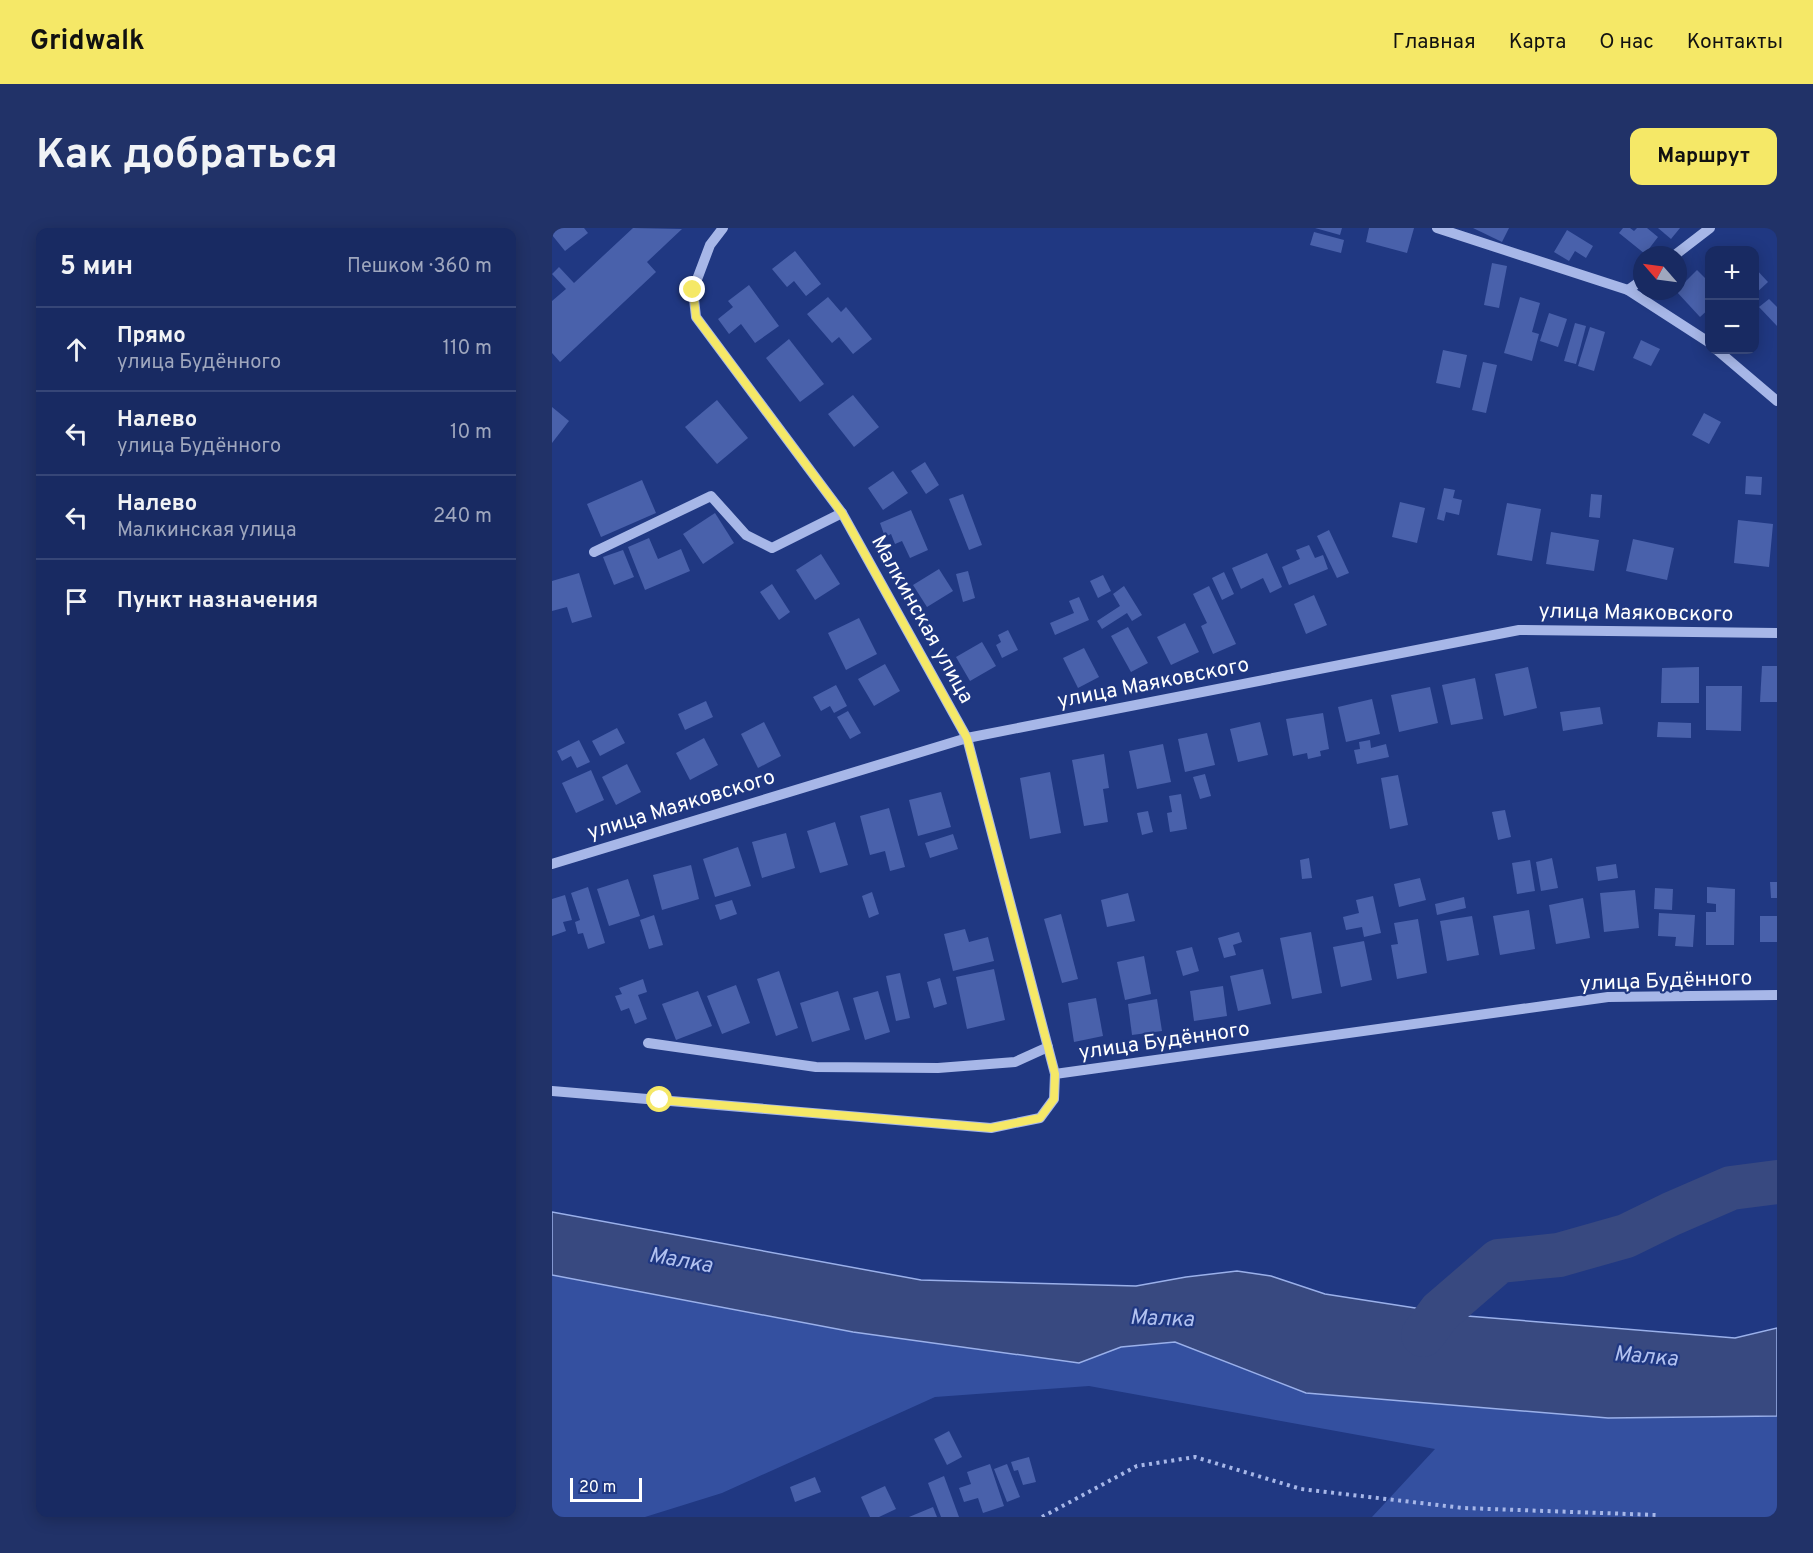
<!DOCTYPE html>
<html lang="ru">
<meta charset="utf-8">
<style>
body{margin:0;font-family:Overpass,sans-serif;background:#213268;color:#f1f3f6}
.controls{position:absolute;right:18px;top:18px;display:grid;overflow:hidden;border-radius:12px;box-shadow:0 3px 15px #0003}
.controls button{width:54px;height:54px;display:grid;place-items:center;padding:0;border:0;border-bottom:2px solid #364677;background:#182a62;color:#f1f3f6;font:30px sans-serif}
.compass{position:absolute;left:1081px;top:18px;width:54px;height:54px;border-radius:50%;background:#182a62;box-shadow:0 3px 15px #0003;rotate:298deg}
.scale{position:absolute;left:18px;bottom:15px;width:72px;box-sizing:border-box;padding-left:6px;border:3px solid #fff;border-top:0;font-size:16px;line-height:21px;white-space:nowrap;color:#fff;-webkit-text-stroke:4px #203882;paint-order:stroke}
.stop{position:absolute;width:18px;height:18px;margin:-14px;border:4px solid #f5e867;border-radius:50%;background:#fff}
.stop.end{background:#f5e867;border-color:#fff;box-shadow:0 2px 6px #0008}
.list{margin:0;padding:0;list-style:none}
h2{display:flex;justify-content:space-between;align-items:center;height:78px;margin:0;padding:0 24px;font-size:26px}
h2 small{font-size:20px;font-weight:400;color:#9fa7be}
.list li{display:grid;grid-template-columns:39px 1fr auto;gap:18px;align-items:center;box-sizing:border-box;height:84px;padding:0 24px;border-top:2px solid #364677}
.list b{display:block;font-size:22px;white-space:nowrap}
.list p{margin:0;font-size:20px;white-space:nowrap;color:#9fa7be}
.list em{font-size:20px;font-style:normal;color:#9fa7be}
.icon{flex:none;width:33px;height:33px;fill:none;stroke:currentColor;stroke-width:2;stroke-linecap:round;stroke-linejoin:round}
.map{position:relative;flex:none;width:1225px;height:1289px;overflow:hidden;border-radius:12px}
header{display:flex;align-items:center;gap:36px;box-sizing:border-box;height:84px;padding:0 30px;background:#f5e867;color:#111}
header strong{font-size:28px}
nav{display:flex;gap:33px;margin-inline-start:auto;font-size:21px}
.intro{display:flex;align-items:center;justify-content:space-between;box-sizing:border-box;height:144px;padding:0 36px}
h1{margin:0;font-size:42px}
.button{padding:15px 27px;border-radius:12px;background:#f5e867;color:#111;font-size:21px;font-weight:700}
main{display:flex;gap:36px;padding:0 36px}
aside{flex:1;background:#182a62;border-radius:12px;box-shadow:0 3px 15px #0003}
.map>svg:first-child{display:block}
.green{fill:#3450a0}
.water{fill:#384980;stroke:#9ab0ea;stroke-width:1.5}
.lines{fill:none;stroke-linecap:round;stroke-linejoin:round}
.river{stroke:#384980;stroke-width:44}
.building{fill:#4961ab}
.path{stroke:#a7b7e8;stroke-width:4;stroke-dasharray:3 4.5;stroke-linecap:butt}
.minor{stroke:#a7b7e8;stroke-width:10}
.route{stroke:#f5e867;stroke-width:8}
.labels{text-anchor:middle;stroke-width:4.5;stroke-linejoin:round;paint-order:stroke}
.street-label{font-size:21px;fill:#fff;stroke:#203882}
.water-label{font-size:22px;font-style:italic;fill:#b2c2f0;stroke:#203882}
</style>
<header>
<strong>Gridwalk</strong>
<nav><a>Главная</a><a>Карта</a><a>О нас</a><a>Контакты</a></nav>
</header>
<div class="intro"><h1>Как добраться</h1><a class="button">Маршрут</a></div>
<main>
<aside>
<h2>5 мин<small>Пешком · 360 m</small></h2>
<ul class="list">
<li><svg class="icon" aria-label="ahead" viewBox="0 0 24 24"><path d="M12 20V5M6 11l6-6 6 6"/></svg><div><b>Прямо</b><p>улица Будённого</p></div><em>110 m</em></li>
<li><svg class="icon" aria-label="left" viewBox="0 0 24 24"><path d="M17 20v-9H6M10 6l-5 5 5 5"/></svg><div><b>Налево</b><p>улица Будённого</p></div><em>10 m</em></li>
<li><svg class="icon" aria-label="left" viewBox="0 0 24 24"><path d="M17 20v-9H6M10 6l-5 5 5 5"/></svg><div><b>Налево</b><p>Малкинская улица</p></div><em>240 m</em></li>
<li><svg class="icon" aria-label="arrive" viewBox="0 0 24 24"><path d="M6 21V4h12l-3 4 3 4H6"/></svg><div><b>Пункт назначения</b></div></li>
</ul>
</aside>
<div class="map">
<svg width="1225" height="1289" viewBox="0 0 1225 1289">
<rect width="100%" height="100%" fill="#203882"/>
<!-- green -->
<path class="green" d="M0 1047 301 1104 527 1135 569 1119 623 1114 754 1165 1056 1190 1225 1188V1289H820L883 1221 537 1158 383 1169 170 1265 93 1289H0Z"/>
<!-- water -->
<path class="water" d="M0 984 369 1052 584 1058 634 1049 685 1043 719 1048 773 1066 915 1088 1183 1110 1225 1100V1188L1056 1190 754 1165 623 1114 569 1119 527 1135 301 1104 0 1047Z"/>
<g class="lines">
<!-- river -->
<path class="river" d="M871 1107 888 1084 947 1033 1007 1027 1074 1008 1119 986 1179 960 1225 954"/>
</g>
<!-- building -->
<g class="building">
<path d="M0 0H32L36 5 13 23 0 7Z"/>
<path d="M81 0 130 1 95 34 104 44 8 134 0 125V73L14 61 0 46 7 39 22 55Z"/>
<path d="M763 0H790L788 7Z"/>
<path d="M817 0H862L855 25 814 14Z"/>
<path d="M921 0H957L950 14Z"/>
<path d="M1071 0H1078L1082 3 1085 0H1095L1106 9 1093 26 1067 5Z"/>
<path d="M1106 0H1128L1119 11Z"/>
<path d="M1015 2 1041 18 1034 30 1023 23 1017 33 1002 24Z"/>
<path d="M762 4 792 12 789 25 758 17Z"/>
<path d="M243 23 269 56 254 68 242 53 235 59 220 41Z"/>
<path d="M940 35 955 38 947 80 932 77Z"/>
<path d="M1202 39 1216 54 1202 67Z"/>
<path d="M1145 42 1158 55V80L1148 89 1124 63Z"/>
<path d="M197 57 227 98 203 115 189 96 177 106 166 91 181 79 176 73Z"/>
<path d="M276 69 289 84 294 79 320 111 301 126 287 109 280 115 255 86Z"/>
<path d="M968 69 988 75 980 104 987 106 980 133 952 125Z"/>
<path d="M1217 71 1225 79V98L1207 79Z"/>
<path d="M997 85 1015 91 1006 119 988 113Z"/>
<path d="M1023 95 1034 98 1024 136 1012 133Z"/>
<path d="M1038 99 1053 104 1042 143 1026 138Z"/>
<path d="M237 111 272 156 248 174 214 130Z"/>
<path d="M1089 112 1108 121 1099 138 1081 130Z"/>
<path d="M891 122 915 127 908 160 884 155Z"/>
<path d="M931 134 945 137 934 185 920 182Z"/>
<path d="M301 167 327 199 302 219 276 186Z"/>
<path d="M165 172 196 210 165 236 133 199Z"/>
<path d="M0 179 17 193 0 215Z"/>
<path d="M1152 185 1169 194 1157 216 1140 207Z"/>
<path d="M373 234 387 257 374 266 359 243Z"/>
<path d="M341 243 356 265 331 282 316 260Z"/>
<path d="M1194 248 1210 249 1209 267 1193 266Z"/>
<path d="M90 252 104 285 49 309 35 276Z"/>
<path d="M892 260 903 262 901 270 910 272 907 287 894 284 892 293 885 291Z"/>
<path d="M411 266 430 317 417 322 397 271Z"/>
<path d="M1039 266 1050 267 1048 290 1037 289Z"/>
<path d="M848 274 873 280 865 315 840 309Z"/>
<path d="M955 275 989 281 980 333 945 327Z"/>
<path d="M359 282 376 322 358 330 350 313 343 316 339 306 333 309 328 295Z"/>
<path d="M163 285 182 315 151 336 131 306Z"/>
<path d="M1186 292 1221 296 1217 339 1182 335Z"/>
<path d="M777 302 797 345 785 350 765 308Z"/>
<path d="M999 304 1047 312 1042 343 994 336Z"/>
<path d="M97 310 106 331 129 321 138 343 93 362 76 319Z"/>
<path d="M1081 311 1122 320 1115 352 1074 343Z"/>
<path d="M757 317 763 330 771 327 776 341 737 357 730 339 748 331 744 322Z"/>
<path d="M71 322 82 349 62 357 51 329Z"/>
<path d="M715 325 730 359 718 365 711 350 689 361 680 340Z"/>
<path d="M269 326 288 356 263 372 244 342Z"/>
<path d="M387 341 401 363 375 379 361 357Z"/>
<path d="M416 343 423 370 411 374 404 346Z"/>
<path d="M672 344 682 366 670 372 660 350Z"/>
<path d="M27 345 40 389 20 395 15 379 0 383V353Z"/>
<path d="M551 347 559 363 546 370 538 353Z"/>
<path d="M220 356 238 384 227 392 208 364Z"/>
<path d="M572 358 590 387 580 393 575 385 550 401 545 393 568 378 561 366Z"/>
<path d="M657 358 684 416 661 426 649 398 655 395 641 366Z"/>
<path d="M762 367 775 397 754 406 742 376Z"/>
<path d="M527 369 537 392 503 407 498 395 522 385 517 373Z"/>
<path d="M307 390 325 426 294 442 276 405Z"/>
<path d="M633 395 647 424 619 437 605 409Z"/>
<path d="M576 399 596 435 579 444 559 408Z"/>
<path d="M456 402 466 422 450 430 444 417 449 414 446 407Z"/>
<path d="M430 414 444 438 418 453 404 429Z"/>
<path d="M532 420 547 449 526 460 511 430Z"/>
<path d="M333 436 348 463 322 478 306 451Z"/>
<path d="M1210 438H1225V474H1208Z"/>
<path d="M976 439 985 480 952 488 943 446Z"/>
<path d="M1147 439V475H1109L1110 440Z"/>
<path d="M923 450 931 491 899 497 890 457Z"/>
<path d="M284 457 295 478 282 485 278 478 269 483 261 469Z"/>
<path d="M1154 458H1190L1189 503 1154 502Z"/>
<path d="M878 459 886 495 847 504 839 467Z"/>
<path d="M820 471 828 506 794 514 786 479Z"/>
<path d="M154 473 161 489 133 502 126 486Z"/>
<path d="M1048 479 1051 496 1011 503 1008 484Z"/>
<path d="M296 483 309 505 298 511 285 489Z"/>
<path d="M771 485 777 521 768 523 769 528 756 531 755 525 741 528 734 491Z"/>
<path d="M212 494 229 528 206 540 189 506Z"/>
<path d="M708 494 716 527 686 534 678 501Z"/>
<path d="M1106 494 1139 495V510L1105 509Z"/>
<path d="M65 500 73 515 48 528 40 513Z"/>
<path d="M655 505 663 537 633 544 626 511Z"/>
<path d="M152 510 166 537 138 552 124 525Z"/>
<path d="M27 512 38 534 25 540 19 528 10 533 5 523Z"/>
<path d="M818 512 819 520 834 516 837 529 805 536 802 522 808 521 807 514Z"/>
<path d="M611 516 619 554 585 561 577 523Z"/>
<path d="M552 526 557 560 551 561 556 594 532 598 520 532Z"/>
<path d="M75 536 89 564 64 577 50 549Z"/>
<path d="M39 542 52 572 24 585 10 555Z"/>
<path d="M498 544 509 605 478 611 468 550Z"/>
<path d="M653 546 659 568 648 571 641 549Z"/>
<path d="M846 547 856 597 838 601 829 550Z"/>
<path d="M389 564 399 599 366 608 357 572Z"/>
<path d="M629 566 635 601 618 604 615 585 620 584 617 568Z"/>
<path d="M337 580 353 639 338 643 333 623 318 627 308 588Z"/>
<path d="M953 582 959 609 946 612 940 584Z"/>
<path d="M596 583 601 604 590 607 585 585Z"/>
<path d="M283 594 296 637 268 645 255 603Z"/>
<path d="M234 605 243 640 210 650 200 614Z"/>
<path d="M401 606 406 621 378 630 373 615Z"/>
<path d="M186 619 199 658 163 669 151 631Z"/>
<path d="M757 630 760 650 750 651 748 632Z"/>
<path d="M1000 630 1006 660 989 663 984 634Z"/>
<path d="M978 632 983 663 965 666 960 635Z"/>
<path d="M1064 636 1066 650 1046 653 1044 639Z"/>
<path d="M139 637 147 671 110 682 101 647Z"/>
<path d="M868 650 874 672 847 679 842 656Z"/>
<path d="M76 651 88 688 57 698 45 661Z"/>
<path d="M1218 654H1225V670H1219Z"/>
<path d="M36 659 53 715 36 721 31 705 26 706 23 694 28 692 19 665Z"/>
<path d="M1155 659 1183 661 1182 717H1154V684H1164V676L1155 675Z"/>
<path d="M1103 660 1121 661 1120 682 1102 681Z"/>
<path d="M1083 662 1087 700 1052 704 1048 665Z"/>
<path d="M320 664 327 686 317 690 310 668Z"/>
<path d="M576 665 583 693 555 699 549 672Z"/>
<path d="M13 667 20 692 11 694 14 703 0 708V671Z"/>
<path d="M821 668 829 705 812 709 810 699 794 702 791 689 807 685 804 672Z"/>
<path d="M912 669 914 680 885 687 883 676Z"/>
<path d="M1031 670 1038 710 1004 716 997 677Z"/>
<path d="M180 672 185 686 168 692 163 677Z"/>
<path d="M977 682 983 721 948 727 941 688Z"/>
<path d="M1107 685 1143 687 1141 719 1123 718 1124 709 1106 708Z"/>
<path d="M509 686 526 751 510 755 492 691Z"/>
<path d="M102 687 111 717 97 721 88 692Z"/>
<path d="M920 688 927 727 895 733 888 693Z"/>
<rect x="1208" y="688" width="17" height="26"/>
<path d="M866 691 875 745 845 751 839 717 846 716 842 695Z"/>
<path d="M413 701 417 714 436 709 442 733 401 743 392 706Z"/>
<path d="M687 704 690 714 681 717 684 727 672 730 666 710Z"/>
<path d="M759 704 770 765 740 771 728 710Z"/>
<path d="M812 713 820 752 789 759 781 719Z"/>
<path d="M640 719 647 743 631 748 624 723Z"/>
<path d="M592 728 599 766 573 772 565 734Z"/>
<path d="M442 741 453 792 415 801 404 749Z"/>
<path d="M711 741 719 776 686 783 678 748Z"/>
<path d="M227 743 246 800 224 808 205 751Z"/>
<path d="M348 745 358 790 344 793 334 748Z"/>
<path d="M388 750 395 776 382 780 375 754Z"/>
<path d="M91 751 95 764 86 767 95 791 83 796 77 780 69 783 63 768 70 766 67 760Z"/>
<path d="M184 757 198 795 170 806 155 768Z"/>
<path d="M671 758 675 788 642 793 638 763Z"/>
<path d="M146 763 160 798 124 812 110 776Z"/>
<path d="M286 763 298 802 260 814 248 775Z"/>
<path d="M326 763 338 804 313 812 301 770Z"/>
<path d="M544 770 551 808 522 814 516 775Z"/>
<path d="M605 771 610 803 580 807 576 776Z"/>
<path d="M397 1203 410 1229 395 1237 382 1211Z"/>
<path d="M477 1229 484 1254 471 1257 466 1242 462 1243 459 1234Z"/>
<path d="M438 1236 452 1278 431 1285 426 1270 412 1274 407 1260 419 1256 415 1244Z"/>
<path d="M455 1236 468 1269 455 1274 442 1241Z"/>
<path d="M392 1248 407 1289H389L376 1255Z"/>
<path d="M263 1249 269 1264 243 1274 238 1259Z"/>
<path d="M333 1258 344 1281 327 1289H318L309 1269Z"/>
<path d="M381 1279 385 1289H357Z"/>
</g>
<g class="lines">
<!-- path -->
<path class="path" d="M490 1289 585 1238 643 1229 749 1261 911 1280 1104 1287 1107 1289"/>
<!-- minor -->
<g class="minor">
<path d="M171 0 158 17 141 62 144 89 290 285 415 510 503 846"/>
<path d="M885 0 1076 62 1158 115"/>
<path d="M1123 27 1158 0"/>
<path d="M1076 62 1090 52"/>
<path d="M1165 122 1225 173"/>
<path d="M42 324 159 268 194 307 220 320 290 285"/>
<path d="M0 636 415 510 967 402 1225 405"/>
<path d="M96 815 264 839 386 840 463 834 496 819"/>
<path d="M0 863 439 900 488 890 502 871 503 846 1056 769 1225 767"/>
</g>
</g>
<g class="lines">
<!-- route -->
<path class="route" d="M108 872 439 900 488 890 502 871 503 846 415 510 290 285 144 89 141 62"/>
</g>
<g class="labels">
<!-- street labels -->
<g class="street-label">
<text transform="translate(1084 384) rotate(1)" y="7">улица Маяковского</text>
<text transform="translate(371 391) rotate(61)" y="7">Малкинская улица</text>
<text transform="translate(601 454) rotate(-11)" y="7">улица Маяковского</text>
<text transform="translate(129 576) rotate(-17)" y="7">улица Маяковского</text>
<text transform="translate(1114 752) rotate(-2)" y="7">улица Будённого</text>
<text transform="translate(612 812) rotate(-8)" y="7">улица Будённого</text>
</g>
<!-- water labels -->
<g class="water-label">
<text transform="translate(129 1031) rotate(10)" y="8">Малка</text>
<text transform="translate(610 1089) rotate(2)" y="8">Малка</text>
<text transform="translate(1094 1127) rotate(5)" y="8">Малка</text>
</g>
</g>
</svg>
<div class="controls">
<button>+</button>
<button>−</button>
</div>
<svg class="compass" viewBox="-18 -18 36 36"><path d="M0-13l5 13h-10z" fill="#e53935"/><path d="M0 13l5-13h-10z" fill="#9fa7be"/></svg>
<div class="scale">20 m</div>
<div class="stop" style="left:108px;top:872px"></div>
<div class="stop end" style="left:141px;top:62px"></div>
</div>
</main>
